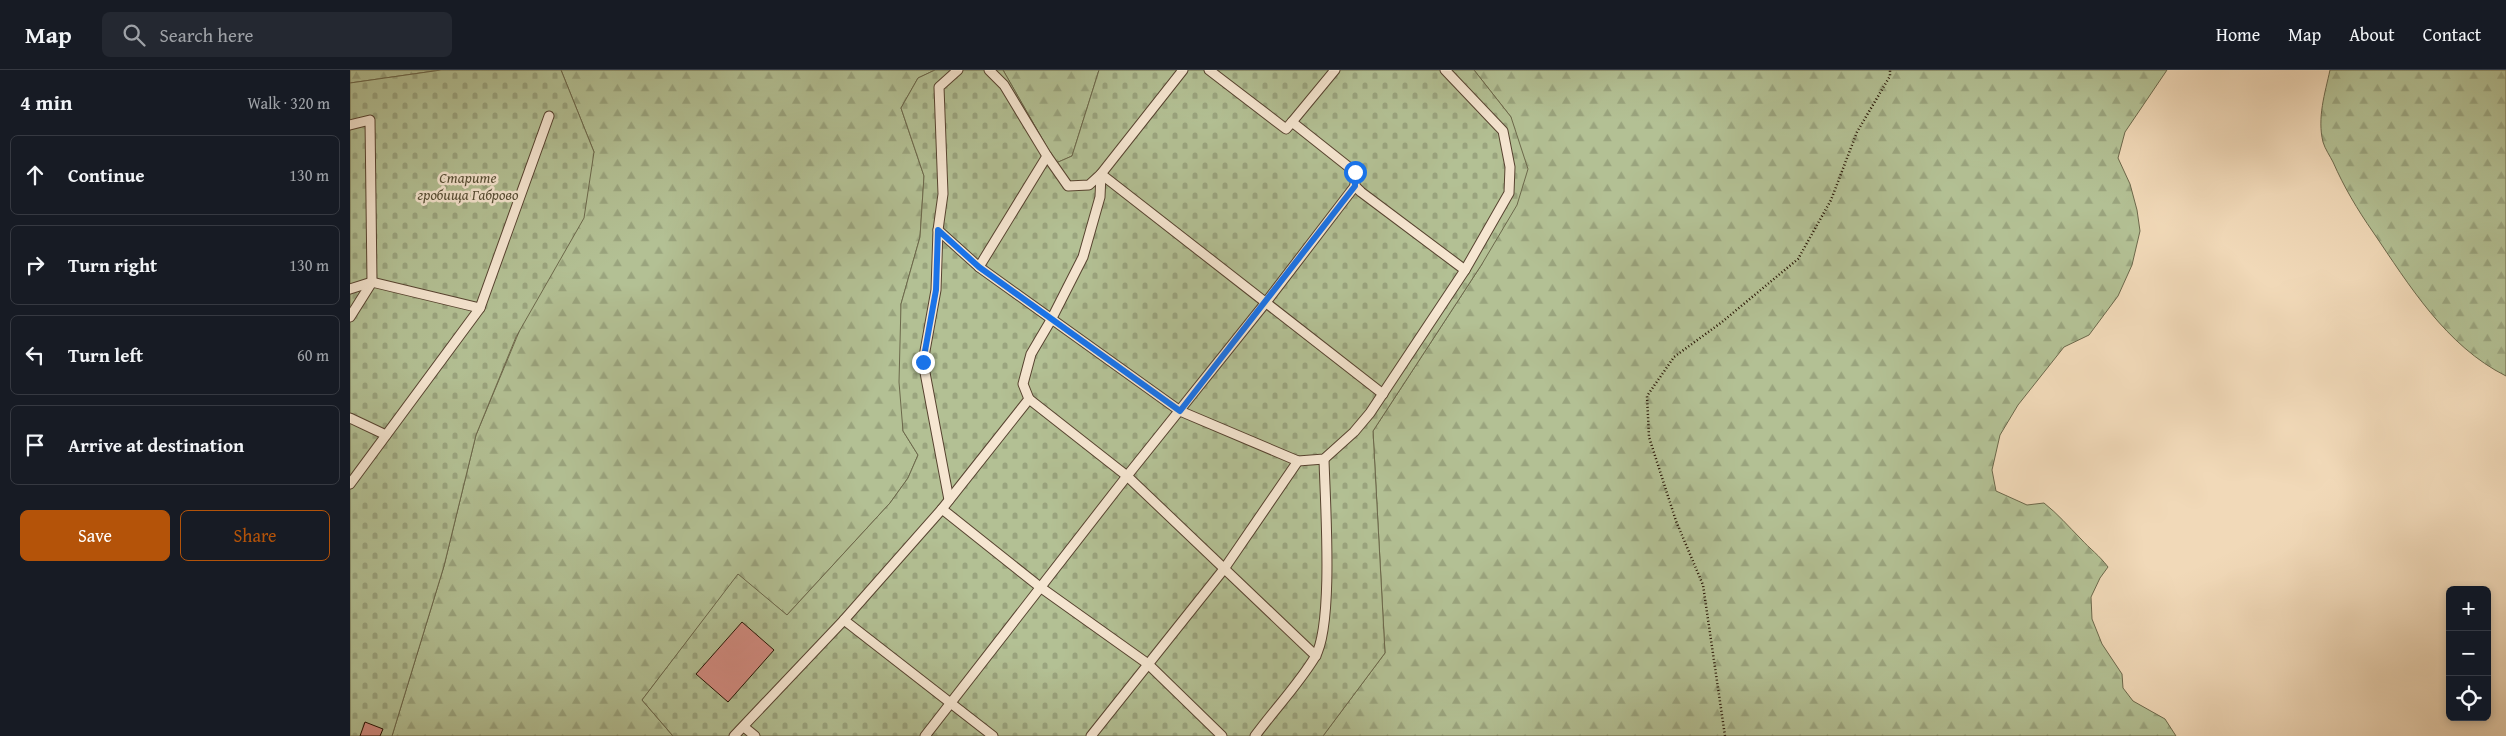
<!DOCTYPE html>
<meta charset="utf-8">
<style>
body{margin:0;font-family:"Gentium Book Plus",serif;background:#242831;color:#f1f3f6}
.controls{position:absolute;right:15px;bottom:15px;display:grid;overflow:hidden;border-radius:8px;box-shadow:0 2px 8px #0003}
.controls button{width:45px;height:45px;display:grid;place-items:center;padding:0;border:0;border-bottom:1px solid #363941;background:#171b24;color:#f1f3f6;font:25px sans-serif}
.stop{position:absolute;width:15px;height:15px;margin:-11px;border:4px solid #1a73e8;border-radius:50%;background:#fff}
.stop.end{background:#1a73e8;border-color:#fff;box-shadow:0 1px 5px #0008}
.list{margin:0;padding:0;list-style:none}
h2{display:flex;justify-content:space-between;align-items:center;height:65px;margin:0;padding:0 20px;font-size:21px}
h2 small{font-size:16px;font-weight:400;color:#9ea1a6}
.list li{display:grid;grid-template-columns:32px 1fr auto;gap:15px;align-items:center;box-sizing:border-box;height:80px;margin:0 10px 10px;padding:0 10px;border:1px solid #363941;border-radius:8px}
.list b{display:block;font-size:19px;white-space:nowrap}
.list em{font-size:16px;font-style:normal;color:#9ea1a6}
.actions{display:flex;gap:10px;padding:15px 20px}
.actions a{flex:1;padding:11px 0;border:1px solid #b45309;border-radius:8px;text-align:center;font-size:18px;color:#b45309}
.actions .main{background:#b45309;color:#fff}
.icon{flex:none;width:28px;height:28px;fill:none;stroke:currentColor;stroke-width:2;stroke-linecap:round;stroke-linejoin:round}
.map{position:relative;flex:none;width:2156px;height:666px;overflow:hidden}
header{display:flex;align-items:center;gap:30px;box-sizing:border-box;height:70px;padding:0 25px;background:#171b24;border-bottom:1px solid #363941}
header strong{font-size:24px}
nav{display:flex;gap:28px;margin-inline-start:auto;font-size:18px}
.search{width:350px;height:45px;background:#242831;display:flex;align-items:center;gap:12px;box-sizing:border-box;padding:0 18px;border-radius:8px;color:#9ea1a6;font-size:19px}
main{display:flex}
aside{flex:1;background:#171b24}
.map>svg:first-child{display:block}
.forest{fill:url(#forest-firs);stroke:#6c684b}
.cemetery{fill:url(#cemetery-stones);stroke:#6c684b}
.building{fill:#d38c82;stroke:#241102}
.lines{fill:none;stroke-linecap:round;stroke-linejoin:round}
.lane-casing{stroke:#574330;stroke-width:11}
.path{stroke:#241102;stroke-width:2.5;stroke-dasharray:1 2.5;stroke-linecap:butt}
.lane{stroke:#f6e6d1;stroke-width:9}
.route{stroke:#1a73e8;stroke-width:6}
.labels{text-anchor:middle;stroke-width:5;stroke-linejoin:round;paint-order:stroke}
.park-label{font-size:15px;font-style:italic;fill:#564e35;stroke:#f6e6d1}
</style>
<header>
<strong>Map</strong>
<div class="search"><svg class="icon" aria-label="search" viewBox="0 0 24 24"><circle cx="10" cy="10" r="6"/><path d="M15 15l6 6"/></svg>Search here</div>
<nav><a>Home</a><a>Map</a><a>About</a><a>Contact</a></nav>
</header>
<main>
<aside>
<h2>4 min<small>Walk · 320 m</small></h2>
<ul class="list">
<li><svg class="icon" aria-label="ahead" viewBox="0 0 24 24"><path d="M12 20V5M6 11l6-6 6 6"/></svg><div><b>Continue</b></div><em>130 m</em></li>
<li><svg class="icon" aria-label="right" viewBox="0 0 24 24"><path d="M7 20v-9h11M14 6l5 5-5 5"/></svg><div><b>Turn right</b></div><em>130 m</em></li>
<li><svg class="icon" aria-label="left" viewBox="0 0 24 24"><path d="M17 20v-9H6M10 6l-5 5 5 5"/></svg><div><b>Turn left</b></div><em>60 m</em></li>
<li><svg class="icon" aria-label="arrive" viewBox="0 0 24 24"><path d="M6 21V4h12l-3 4 3 4H6"/></svg><div><b>Arrive at destination</b></div></li>
</ul>
<div class="actions"><a class="main">Save</a><a>Share</a></div>
</aside>
<div class="map">
<svg width="2156" height="666" viewBox="0 0 2156 666">
<defs>
<pattern id="forest-firs" width="22" height="20" patternUnits="userSpaceOnUse" patternTransform="scale(1.25)"><rect width="22" height="20" fill="#b3c094"/><path d="M5 1l3.5 6h-7zM16 11l3.5 6h-7z" fill="#9aa47e"/></pattern>
<pattern id="cemetery-stones" width="16" height="16" patternUnits="userSpaceOnUse" patternTransform="scale(1.25)"><rect width="16" height="16" fill="#b3c094"/><path d="M2 7V4a2 2 0 0 1 4 0v3zM10 15v-3a2 2 0 0 1 4 0v3z" fill="#9aa47e"/></pattern>
</defs>
<rect width="100%" height="100%" fill="#f1d9b8"/>
<filter id="stains"><feTurbulence type="fractalNoise" baseFrequency=".004" numOctaves="4"/><feColorMatrix values="0 0 0 0 .2 0 0 0 0 .09 0 0 0 0 .02 0 0 0 .5 -.17"/></filter>
<radialGradient id="worn" r=".72"><stop offset=".6" stop-color="#630" stop-opacity="0"/><stop offset="1" stop-color="#630" stop-opacity=".3"/></radialGradient>
<!-- forest -->
<g class="forest">
<path d="M0 0H91L0 13Z"/>
<path d="M211 0H585L568 8 551 38 574 106 570 167 551 234 553 361 568 385 558 408 540 433 437 545 388 505 292 630 323 666H42L94 496 126 365 244 82Z"/>
<path d="M653 0H749L722 86 706 93Z"/>
<path d="M1124 0H1817L1775 62 1768 88 1780 114 1787 140 1790 161 1782 195 1768 226 1739 265 1714 277 1668 335 1650 365 1642 400 1646 421 1677 435 1694 433C1708 444 1718 456 1731 469 1740 479 1749 485 1758 497L1750 508 1741 527 1742 549 1752 574 1772 604 1773 618 1783 631 1815 649 1826 666H973L1035 583 1023 361 1132 194 1161 47Z"/>
<path d="M1980 0H2156V306C2096 276 2059 215 2023 162 2007 139 1994 117 1983 92 1980 86 1975 79 1973 72 1967 48 1975 23 1980 0Z"/>
</g>
<!-- cemetery -->
<g class="cemetery">
<path d="M91 0H211L244 82 234 148 166 267 126 365 94 496 42 666H0V13Z"/>
<path d="M585 0H653L706 93 722 86 749 0H1124L1161 47 1178 99 1167 135 1132 194 1023 361 1035 583 973 666H323L292 630 388 504 437 545 540 433 558 408 568 385 553 361 549 312 551 234 570 167 574 106 551 38 568 8Z"/>
</g>
<!-- building -->
<g class="building">
<path d="M392 552 424 580 378 632 346 604Z"/>
<path d="M15 652 33 659 30 666H10Z"/>
</g>
<g class="lines">
<defs>
<g id="lane">
<path d="M639 0 654 15 697 86 718 116 739 115 751 104 1033 324"/>
<path d="M1095 0 1153 61 1160 97 1159 123 1115 200"/>
<path d="M942 52 985 0"/>
<path d="M0 55 20 50 22 212 0 247"/>
<path d="M588 160 629 197 830 341 948 391 974 389 1004 362 1020 343 1115 200 1011 122 1005 116V102L942 52 936 59 859 0"/>
<path d="M629 197 697 86"/>
<path d="M0 219 22 212 130 238"/>
<path d="M679 329 777 406 966 586"/>
<path d="M0 348 36 365"/>
<path d="M0 414 130 238 199 46"/>
<path d="M599 430 573 292 586 220 588 160 593 124 589 17 608 0"/>
<path d="M592 439 690 517 798 594 872 666"/>
<path d="M494 550 643 666"/>
<path d="M394 657 405 666"/>
<path d="M384 666 494 550 592 439 679 329 673 314 681 284 701 250 733 187 750 127 751 104 833 0"/>
<path d="M575 666 777 406 917 231 1005 116"/>
<path d="M741 666 874 499 948 391"/>
<path d="M905 666C924 640 948 615 965 587 984 555 975 431 974 389"/>
</g>
</defs>
<!-- lane casing -->
<use href="#lane" class="lane-casing"/>
<!-- path -->
<path class="path" d="M1375 666 1353 515 1326 451 1299 367 1297 326 1324 287 1372 252 1448 189 1481 130 1507 62 1540 6V0"/>
<!-- lane -->
<use href="#lane" class="lane"/>
</g>
<g class="lines">
<!-- route -->
<path class="route" d="M573 292 586 220 588 160 629 197 830 341 1005 116V102"/>
</g>
<g class="labels">
<!-- park labels -->
<g class="park-label">
<text x="118" y="113">Старите<tspan x="118" dy="17">гробища Габрово</tspan></text>
</g>
</g>
<rect width="100%" height="100%" filter="url(#stains)"/>
<rect width="100%" height="100%" fill="url(#worn)"/>
</svg>
<div class="controls">
<button>+</button>
<button>−</button>
<button><svg class="icon" aria-label="locate" viewBox="0 0 24 24"><circle cx="12" cy="12" r="6"/><path d="M12 2v4M12 18v4M2 12h4M18 12h4"/></svg></button>
</div>
<div class="stop" style="left:1005px;top:102px"></div>
<div class="stop end" style="left:573px;top:292px"></div>
</div>
</main>
